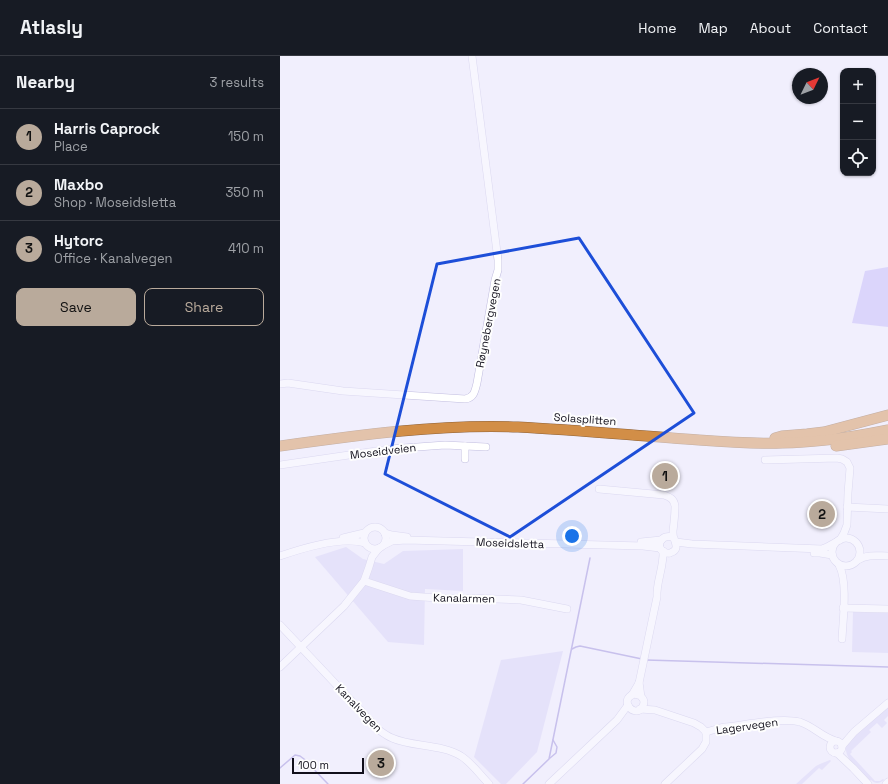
<!DOCTYPE html>
<meta charset="utf-8">
<style>
body{margin:0;font-family:"Space Grotesk",sans-serif;background:#242831;color:#f1f3f6}
.controls{position:absolute;right:12px;top:12px;display:grid;overflow:hidden;border-radius:8px;box-shadow:0 1px 3px #0004}
.controls button{width:36px;height:36px;display:grid;place-items:center;padding:0;border:0;border-bottom:1px solid #363941;background:#171b24;color:#f1f3f6;font:20px sans-serif}
.compass{position:absolute;left:512px;top:12px;width:36px;height:36px;border-radius:50%;background:#171b24;box-shadow:0 1px 3px #0004;rotate:47deg}
.scale{position:absolute;left:12px;bottom:10px;width:72px;box-sizing:border-box;padding-left:4px;border:2px solid #110f1b;border-top:0;font-size:11px;line-height:14px;white-space:nowrap;color:#110f1b;-webkit-text-stroke:3px #fefefe;paint-order:stroke}
.you{position:absolute;left:292px;top:480px;width:14px;height:14px;margin:-10px;border:3px solid #fff;border-radius:50%;background:#1a73e8;box-shadow:0 0 0 6px #1a73e833}
.badge{display:grid;place-items:center;width:26px;height:26px;border-radius:50%;background:#b9aa9b;color:#111;font-size:13px;font-weight:700}
.pin{position:absolute;translate:-50% -50%;border:2px solid #fff;box-shadow:0 1px 4px #0006}
.list{margin:0;padding:0;list-style:none}
h2{display:flex;justify-content:space-between;align-items:center;height:52px;margin:0;padding:0 16px;font-size:17px}
h2 small{font-size:13px;font-weight:400;color:#9ea1a6}
.list li{display:grid;grid-template-columns:26px 1fr auto;gap:12px;align-items:center;box-sizing:border-box;height:56px;padding:0 16px;border-top:1px solid #363941}
.list b{display:block;font-size:15px;white-space:nowrap}
.list p{margin:0;font-size:13px;white-space:nowrap;color:#9ea1a6}
.list em{font-size:13px;font-style:normal;color:#9ea1a6}
.actions{display:flex;gap:8px;padding:12px 16px}
.actions a{flex:1;padding:9px 0;border:1px solid #b9aa9b;border-radius:8px;text-align:center;font-size:14px;color:#b9aa9b}
.actions .main{background:#b9aa9b;color:#111}
.icon{flex:none;width:22px;height:22px;fill:none;stroke:currentColor;stroke-width:2;stroke-linecap:round;stroke-linejoin:round}
.map{position:relative;flex:none;width:608px;height:728px;overflow:hidden}
header{display:flex;align-items:center;gap:24px;box-sizing:border-box;height:56px;padding:0 20px;background:#171b24;border-bottom:1px solid #363941}
header strong{font-size:19px}
nav{display:flex;gap:22px;margin-inline-start:auto;font-size:14px}
main{display:flex}
aside{flex:1;background:#171b24}
.map>svg:first-child{display:block}
.green{fill:#d8d3f6}
.forest{fill:#c2b7f9}
.lines{fill:none;stroke-linecap:round;stroke-linejoin:round}
.stream{stroke:#9789d8;stroke-width:1.5}
.minor-casing{stroke:#c2bee0;stroke-width:8}
.highway-casing{stroke:#8e6238;stroke-width:11}
.minor{stroke:#fff;stroke-width:7}
.highway{stroke:#d28e47;stroke-width:10}
.marked{fill:none;stroke:#1d4ed8;stroke-width:3;stroke-linejoin:round}
.labels{text-anchor:middle;stroke-width:4;stroke-linejoin:round;paint-order:stroke}
.street-label{font-size:11px;fill:#110f1b;stroke:#fefefe}
</style>
<header>
<strong>Atlasly</strong>
<nav><a>Home</a><a>Map</a><a>About</a><a>Contact</a></nav>
</header>
<main>
<aside>
<h2>Nearby<small>3 results</small></h2>
<ul class="list">
<li><span class="badge">1</span><div><b>Harris Caprock</b><p>Place</p></div><em>150 m</em></li>
<li><span class="badge">2</span><div><b>Maxbo</b><p>Shop · Moseidsletta</p></div><em>350 m</em></li>
<li><span class="badge">3</span><div><b>Hytorc</b><p>Office · Kanalvegen</p></div><em>410 m</em></li>
</ul>
<div class="actions"><a class="main">Save</a><a>Share</a></div>
</aside>
<div class="map">
<svg width="608" height="728" viewBox="0 0 608 728">
<rect width="100%" height="100%" fill="#f1effd"/>
<!-- green -->
<g class="green">
<path d="M66 491 83 503 104 508 123 495 183 493V535L145 533 144 589 108 586 35 501Z"/>
<path d="M573 556 608 557V597L572 596Z"/>
<path d="M283 595 257 696 226 728H221L194 701 221 604Z"/>
<path d="M608 650V660L604 664 607 667 602 672 597 667 589 674 591 676 571 695 572 696 570 698 595 725H600L603 723 604 724C599 728 595 728 591 724L589 725C582 717 565 704 566 692 566 689 568 686 570 683Z"/>
<path d="M550 704 551 705 542 714 539 712 522 728H516L536 710 540 708Z"/>
</g>
<!-- forest -->
<path class="forest" d="M608 211V271L572 267 585 215Z"/>
<g class="lines">
<!-- stream -->
<g class="stream">
<path d="M292 593 296 591 300 590 362 603"/>
<path d="M366 604 608 611"/>
<path d="M270 702 276 697 277 691 273 684"/>
<path d="M0 712 15 699 20 700 24 703 48 728"/>
<path d="M243 728 269 703 310 502"/>
</g>
<defs>
<g id="minor">
<path d="M0 328 8 327 63 335 185 343C194 342 195 335 197 327L215 224 218 214V204L192 0"/>
<path d="M185 403V390"/>
<path d="M485 404 557 402 562 403 567 406 570 412 568 437 567 469 564 477 560 484"/>
<path d="M0 409 110 393 165 389 206 391"/>
<path d="M319 433 384 439C390 441 394 443 395 450 395 458 394 467 393 475 393 476 393 481 394 482 395 487 400 494 390 497 388 498 386 497 384 496 374 491 382 476 394 482"/>
<path d="M567 451 608 453"/>
<circle cx="95" cy="482" r="11"/>
<path d="M105 477 112 479 127 481"/>
<circle cx="566" cy="496" r="14"/>
<path d="M63 482 84 477"/>
<path d="M361 486 381 484"/>
<path d="M396 486 412 488 542 493 547 491 556 486"/>
<path d="M104 489 112 485 126 484 363 490 380 492"/>
<path d="M534 497H540L552 499"/>
<path d="M0 500C23 492 62 480 85 487"/>
<path d="M578 504C587 498 598 500 608 500"/>
<path d="M559 509C568 526 563 563 562 583"/>
<path d="M84 525 130 540 157 542H190L241 544 287 553"/>
<path d="M563 552 608 553"/>
<path d="M0 569 99 674C103 677 107 680 112 682 132 691 161 688 181 700 192 707 200 719 209 728"/>
<path d="M0 611 64 550 84 525 89 511 92 501 99 492"/>
<path d="M359 627C360 631 360 636 361 640 363 644 363 641 364 646 364 648 363 650 362 652 354 662 338 644 354 638L361 640"/>
<path d="M352 639 359 627 377 541C376 526 384 511 383 495"/>
<path d="M360 653 375 654 414 667 421 671 426 676"/>
<path d="M426 676 440 672 445 671C466 669 501 661 520 666 533 670 542 681 556 685"/>
<circle cx="556" cy="691" r="6"/>
<path d="M562 690 574 676 608 647"/>
<path d="M557 697 573 712 588 728"/>
<path d="M269 728 337 664 348 649"/>
<path d="M385 728 422 693 426 686V676"/>
<path d="M606 728 608 726"/>
</g>
<g id="highway">
<path d="M495 382 502 380 527 378 544 376 608 359"/>
<path d="M0 390C79 379 158 368 238 371 298 374 359 380 419 384 446 386 474 388 502 387 538 387 573 381 608 374"/>
<path d="M556 390 608 383"/>
</g>
</defs>
<!-- minor casing -->
<use href="#minor" class="minor-casing"/>
<!-- highway casing -->
<use href="#highway" class="highway-casing"/>
<!-- minor -->
<use href="#minor" class="minor"/>
<!-- highway -->
<use href="#highway" class="highway"/>
</g>
<!-- marked area -->
<path d="M0 0H608V728H0ZM299 182 414 357 230 481 105 418 157 208Z" fill="#f1effd" fill-opacity=".55" fill-rule="evenodd"/>
<path class="marked" d="M299 182 414 357 230 481 105 418 157 208Z"/>
<g class="labels">
<!-- street labels -->
<g class="street-label">
<text transform="translate(208 267) rotate(-79)" y="4">Røynebergvegen</text>
<text transform="translate(305 363) rotate(4)" y="4">Solasplitten</text>
<text transform="translate(103 395) rotate(-7)" y="4">Moseidveien</text>
<text transform="translate(230 487) rotate(2)" y="4">Moseidsletta</text>
<text transform="translate(184 542) rotate(1)" y="4">Kanalarmen</text>
<text transform="translate(79 652) rotate(46)" y="4">Kanalvegen</text>
<text transform="translate(467 670) rotate(-8)" y="4">Lagervegen</text>
</g>
</g>
</svg>
<div class="controls">
<button>+</button>
<button>−</button>
<button><svg class="icon" aria-label="locate" viewBox="0 0 24 24"><circle cx="12" cy="12" r="6"/><path d="M12 2v4M12 18v4M2 12h4M18 12h4"/></svg></button>
</div>
<svg class="compass" viewBox="-18 -18 36 36"><path d="M0-13l5 13h-10z" fill="#e53935"/><path d="M0 13l5-13h-10z" fill="#9ea1a6"/></svg>
<div class="scale">100 m</div>
<div class="you"></div>
<div class="pin badge" style="left:385px;top:420px">1</div>
<div class="pin badge" style="left:542px;top:458px">2</div>
<div class="pin badge" style="left:101px;top:707px">3</div>
</div>
</main>
